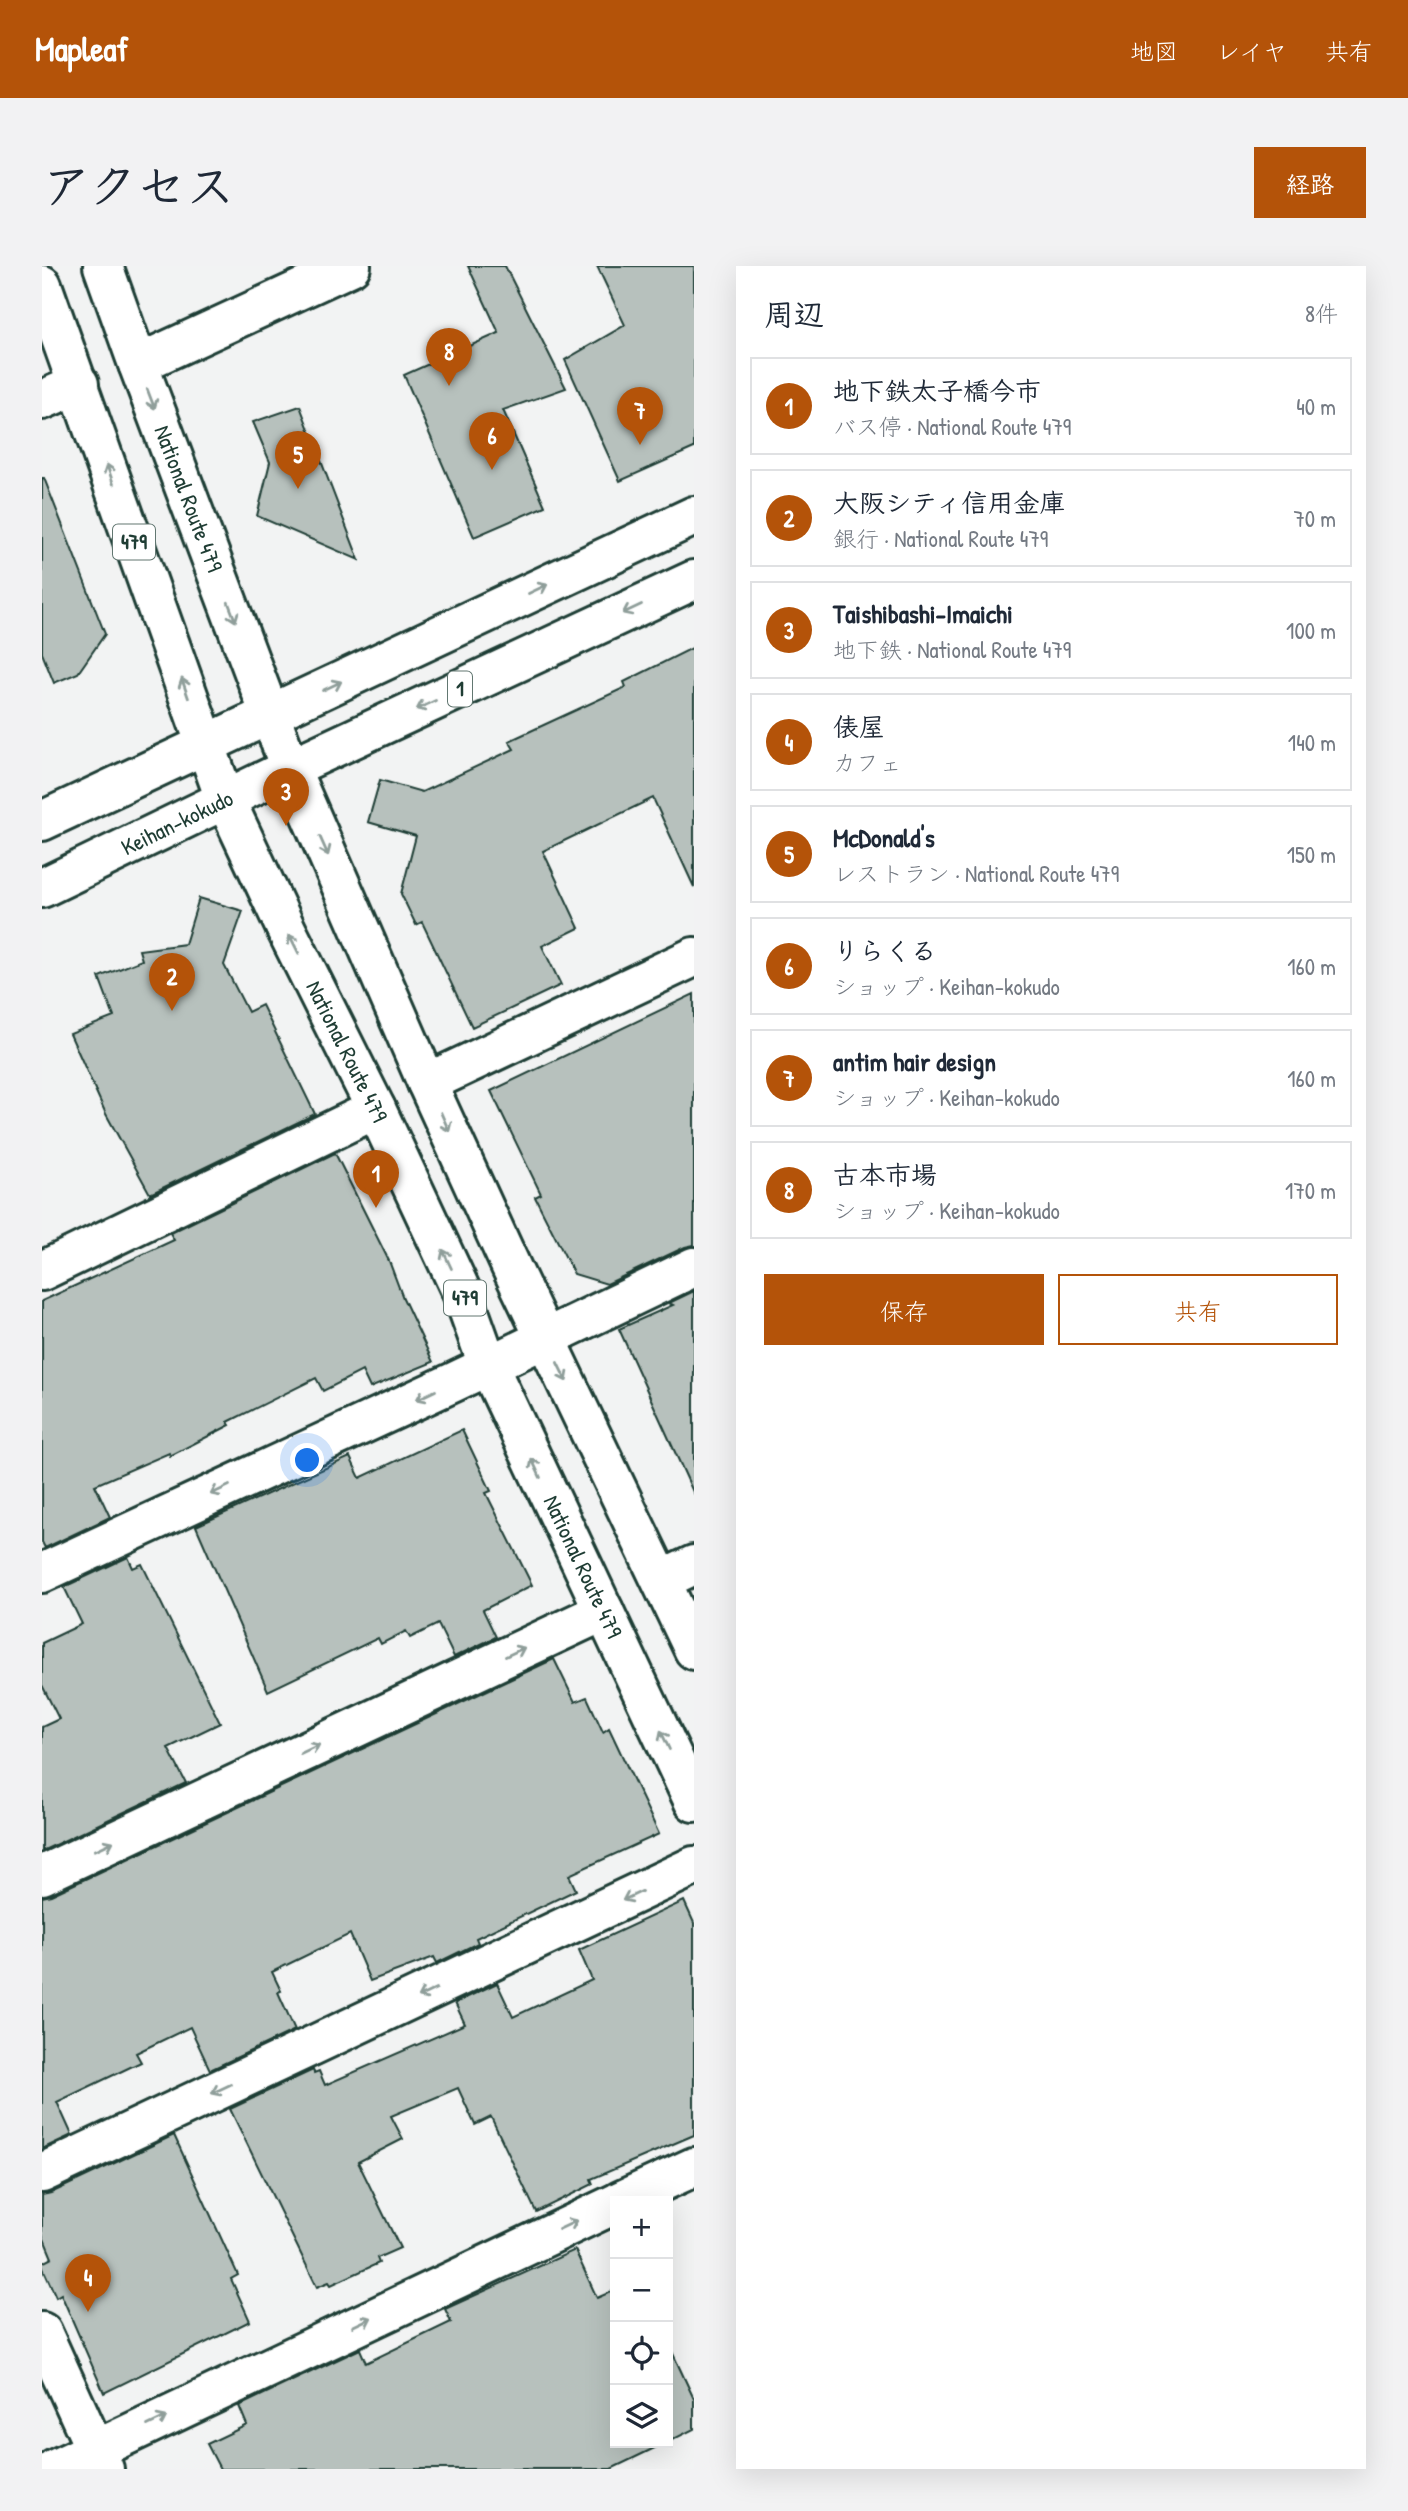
<!DOCTYPE html>
<html lang="ja">
<meta charset="utf-8">
<style>
body{margin:0;font-family:"Patrick Hand","Klee One",sans-serif;background:#f2f2f3;color:#1f2937}
.controls{position:absolute;right:21px;bottom:21px;display:grid;overflow:hidden;border-radius:0px;box-shadow:0 7px 28px #0002}
.controls button{width:63px;height:63px;display:grid;place-items:center;padding:0;border:0;border-bottom:2px solid #e0e1e3;background:#fff;color:#1f2937;font:35px sans-serif}
.you{position:absolute;left:266px;top:1195px;width:24px;height:24px;margin:-18px;border:5px solid #fff;border-radius:50%;background:#1a73e8;box-shadow:0 0 0 10px #1a73e833}
.badge{display:grid;place-items:center;width:46px;height:46px;border-radius:50%;background:#b45309;color:#fff;font-size:23px;font-weight:700}
.pin{position:absolute;translate:-50% -58px;filter:drop-shadow(0 2px 4px #0008)}
.pin::after{content:'';position:absolute;top:37px;width:24px;height:21px;background:inherit;clip-path:polygon(0 0,100% 0,50% 100%)}
.list{margin:0;padding:0;list-style:none}
h2{display:flex;justify-content:space-between;align-items:center;height:91px;margin:0;padding:0 28px;font-size:30px}
h2 small{font-size:23px;font-weight:400;color:#747a83}
.list li{display:grid;grid-template-columns:46px 1fr auto;gap:21px;align-items:center;box-sizing:border-box;height:98px;margin:0 14px 14px;padding:0 14px;border:2px solid #e0e1e3;border-radius:0px}
.list b{display:block;font-size:26px;white-space:nowrap}
.list p{margin:0;font-size:23px;white-space:nowrap;color:#747a83}
.list em{font-size:23px;font-style:normal;color:#747a83}
.actions{display:flex;gap:14px;padding:21px 28px}
.actions a{flex:1;padding:16px 0;border:2px solid #b45309;border-radius:0px;text-align:center;font-size:24px;color:#b45309}
.actions .main{background:#b45309;color:#fff}
.icon{flex:none;width:38px;height:38px;fill:none;stroke:currentColor;stroke-width:2;stroke-linecap:round;stroke-linejoin:round}
.map{position:relative;flex:none;width:652px;height:2203px;overflow:hidden;border-radius:0px}
header{display:flex;align-items:center;gap:42px;box-sizing:border-box;height:98px;padding:0 35px;background:#b45309;color:#fff}
header strong{font-size:33px}
nav{display:flex;gap:38px;margin-inline-start:auto;font-size:24px}
.intro{display:flex;align-items:center;justify-content:space-between;box-sizing:border-box;height:168px;padding:0 42px}
h1{margin:0;font-size:49px}
.button{padding:18px 32px;border-radius:0px;background:#b45309;color:#fff;font-size:24px;font-weight:700}
main{display:flex;gap:42px;padding:0 42px}
aside{flex:1;background:#fff;border-radius:0px;box-shadow:0 7px 28px #0002}
.map>svg:first-child{display:block}
.building{fill:#b7c1bd;stroke:#1f3d34;stroke-width:2}
.lines{fill:none;stroke-linecap:round;stroke-linejoin:round}
.minor-casing{stroke:#1f3d34;stroke-width:44}
.highway-casing{stroke:#1f3d34;stroke-width:44}
.minor{stroke:#fff;stroke-width:38}
.highway{stroke:#fff;stroke-width:38}
.oneway{stroke:#8f9e9a}
.labels{text-anchor:middle;stroke-width:6;stroke-linejoin:round;paint-order:stroke}
.shield{fill:#fff;stroke:#627771;stroke-width:2}
.shield-label{font-size:21px;font-weight:bold;fill:#1f3d34}
.street-label{font-size:23px;fill:#1f3d34;stroke:#fff}
</style>
<header>
<strong>Mapleaf</strong>
<nav><a>地図</a><a>レイヤ</a><a>共有</a></nav>
</header>
<div class="intro"><h1>アクセス</h1><a class="button">経路</a></div>
<main>
<div class="map">
<svg width="652" height="2203" viewBox="0 0 652 2203">
<rect width="100%" height="100%" fill="#f2f3f3"/>
<filter id="ink" filterUnits="userSpaceOnUse"><feTurbulence type="fractalNoise" baseFrequency=".0143" numOctaves="2"/><feDisplacementMap in="SourceGraphic" scale="14" xChannelSelector="R" yChannelSelector="G"/><feConvolveMatrix kernelMatrix="1 2 1 2 8 2 1 2 1" color-interpolation-filters="sRGB"/></filter>
<g filter="url(#ink)">
<!-- building -->
<g class="building">
<path d="M426 0H463L524 122 461 144 503 240 432 271 362 109 457 67Z"/>
<path d="M555 0H652V182L578 215 523 94 583 59Z"/>
<path d="M258 140 317 294 215 250 228 196 211 156Z"/>
<path d="M0 212H2L63 368 36 407 12 417 0 387Z"/>
<path d="M652 381V621L611 532 501 585 537 662 500 680 519 719 430 761 380 656 374 659 359 628 374 570 326 556 338 514 380 526 472 483 467 475 584 421 582 416Z"/>
<path d="M157 632 201 645 182 699 206 746 220 739 273 848 108 928 64 848 28 768 72 751 57 711 100 694 97 684 143 678Z"/>
<path d="M652 728V979L643 981 565 1018 532 1008 493 931 499 928 449 825Z"/>
<path d="M293 887 347 995 361 1032 391 1096 328 1122 320 1105 281 1125 274 1112 186 1156 188 1159 128 1190 127 1187 53 1219 68 1251 3 1282 0 1276V1035L132 974 128 967Z"/>
<path d="M652 1025V1228L577 1063 631 1039 627 1037Z"/>
<path d="M420 1164 449 1225 444 1227 490 1319 441 1344 454 1371 412 1391 396 1358 368 1372 364 1365 339 1378 336 1372 226 1425 154 1260 308 1191 318 1212Z"/>
<path d="M86 1291 91 1302 100 1298 178 1457 126 1482 144 1517 0 1585V1461L17 1453 0 1419V1377L40 1358 22 1321Z"/>
<path d="M512 1393 533 1436 545 1431 561 1466 567 1462 617 1568 527 1609 534 1624 434 1672 436 1677 395 1697 392 1691 328 1715 308 1668 230 1706 239 1725 236 1726 253 1764 168 1804 148 1761 94 1787 99 1796 15 1836 30 1869 0 1883V1631L9 1629Z"/>
<path d="M642 1635 652 1657V1869L549 1913 551 1918 494 1946 449 1851 433 1859 416 1822 349 1850 361 1873 316 1896 358 1982 335 1992 337 1997 289 2019 287 2016 275 2021 188 1843 271 1804 272 1807 277 1805 283 1819 423 1758 413 1737 455 1717 471 1751 550 1714 537 1684Z"/>
<path d="M132 1869 196 2009 189 2013 208 2055 62 2127 19 2028 14 2031 0 2000V1997L10 1992 0 1968V1929L9 1927Z"/>
<path d="M533 1984 555 2032 573 2024V2177H623L569 2203H178L165 2178 205 2159 197 2140 318 2083 324 2097 409 2056 403 2043Z"/>
<path d="M626 2077 652 2133V2163L626 2176Z"/>
</g>
<g class="lines">
<defs>
<g id="minor">
<path d="M96 98 309 0"/>
<path d="M0 134 37 118"/>
<path d="M385 817 652 691"/>
<path d="M0 1005 334 843"/>
<path d="M0 1307 412 1116 652 1001"/>
<path d="M620 1314 652 1299"/>
<path d="M0 1609 562 1345"/>
<path d="M0 1907 652 1600"/>
<path d="M578 1935 652 1901"/>
<path d="M0 2066 62 2203"/>
<path d="M13 2203 573 1938"/>
</g>
<g id="highway">
<path id="s1" d="M61 0 96 98 248 502 385 817 471 1005 652 1384"/>
<path id="s2" d="M0 19 183 533 244 663 334 843 421 1029 446 1099 652 1536"/>
<path d="M0 555 652 250"/>
<path id="s3" d="M0 622 248 502 652 314"/>
</g>
</defs>
<!-- minor casing -->
<use href="#minor" class="minor-casing"/>
<!-- highway casing -->
<use href="#highway" class="highway-casing"/>
<!-- minor -->
<use href="#minor" class="minor"/>
<!-- highway -->
<use href="#highway" class="highway"/>
</g>
<!-- one-way arrows -->
<defs><path id="oneway-shaft" d="M-6 0H5M1.5-3L5.5 0L1.5 3" fill="none" stroke-width="1.6" stroke-linecap="round" stroke-linejoin="round" transform="scale(1.75)"/></defs>
<g class="oneway">
<use href="#oneway-shaft" transform="translate(109 133) rotate(69)"/>
<use href="#oneway-shaft" transform="translate(68 208) rotate(-109)"/>
<use href="#oneway-shaft" transform="translate(496 323) rotate(-25)"/>
<use href="#oneway-shaft" transform="translate(590 343) rotate(155)"/>
<use href="#oneway-shaft" transform="translate(190 346) rotate(69)"/>
<use href="#oneway-shaft" transform="translate(290 420) rotate(-25)"/>
<use href="#oneway-shaft" transform="translate(143 422) rotate(-109)"/>
<use href="#oneway-shaft" transform="translate(384 439) rotate(155)"/>
<use href="#oneway-shaft" transform="translate(282 580) rotate(66)"/>
<use href="#oneway-shaft" transform="translate(252 678) rotate(-117)"/>
<use href="#oneway-shaft" transform="translate(403 856) rotate(66)"/>
<use href="#oneway-shaft" transform="translate(405 993) rotate(-115)"/>
<use href="#oneway-shaft" transform="translate(520 1106) rotate(64)"/>
<use href="#oneway-shaft" transform="translate(384 1129) rotate(155)"/>
<use href="#oneway-shaft" transform="translate(494 1202) rotate(-115)"/>
<use href="#oneway-shaft" transform="translate(178 1224) rotate(155)"/>
<use href="#oneway-shaft" transform="translate(473 1386) rotate(-25)"/>
<use href="#oneway-shaft" transform="translate(623 1474) rotate(-115)"/>
<use href="#oneway-shaft" transform="translate(268 1483) rotate(-25)"/>
<use href="#oneway-shaft" transform="translate(62 1580) rotate(-25)"/>
<use href="#oneway-shaft" transform="translate(590 1630) rotate(155)"/>
<use href="#oneway-shaft" transform="translate(385 1727) rotate(155)"/>
<use href="#oneway-shaft" transform="translate(179 1823) rotate(155)"/>
<use href="#oneway-shaft" transform="translate(526 1959) rotate(-25)"/>
<use href="#oneway-shaft" transform="translate(320 2056) rotate(-26)"/>
<use href="#oneway-shaft" transform="translate(115 2155) rotate(-26)"/>
</g>
</g>
<g class="labels">
<!-- shield labels -->
<g class="shield">
<rect x="71" y="258.5" width="42" height="35" rx="5"/>
<rect x="406" y="405.5" width="24" height="35" rx="5"/>
<rect x="402" y="1014.5" width="42" height="35" rx="5"/>
</g>
<g class="shield-label">
<text x="92" y="283">479</text>
<text x="418" y="430">1</text>
<text x="423" y="1039">479</text>
</g>
<!-- street labels -->
<g class="street-label">
<text dy="8" stroke="none"><textPath href="#s1" startOffset="248">National Route 479</textPath></text>
<text dy="8" stroke="none"><textPath href="#s3" startOffset="150">Keihan-kokudo</textPath></text>
<text dy="8" stroke="none"><textPath href="#s2" startOffset="826">National Route 479</textPath></text>
<text dy="8" stroke="none"><textPath href="#s2" startOffset="1393">National Route 479</textPath></text>
</g>
</g>
</svg>
<div class="controls">
<button>+</button>
<button>−</button>
<button><svg class="icon" aria-label="locate" viewBox="0 0 24 24"><circle cx="12" cy="12" r="6"/><path d="M12 2v4M12 18v4M2 12h4M18 12h4"/></svg></button>
<button><svg class="icon" aria-label="layers" viewBox="0 0 24 24"><path d="M12 4l9 5-9 5-9-5zM3 14l9 5 9-5"/></svg></button>
</div>
<div class="you"></div>
<div class="pin badge" style="left:334px;top:942px">1</div>
<div class="pin badge" style="left:130px;top:745px">2</div>
<div class="pin badge" style="left:244px;top:560px">3</div>
<div class="pin badge" style="left:46px;top:2046px">4</div>
<div class="pin badge" style="left:256px;top:223px">5</div>
<div class="pin badge" style="left:450px;top:204px">6</div>
<div class="pin badge" style="left:598px;top:179px">7</div>
<div class="pin badge" style="left:407px;top:120px">8</div>
</div>
<aside>
<h2>周辺<small>8件</small></h2>
<ul class="list">
<li><span class="badge">1</span><div><b>地下鉄太子橋今市</b><p>バス停 · National Route 479</p></div><em>40 m</em></li>
<li><span class="badge">2</span><div><b>大阪シティ信用金庫</b><p>銀行 · National Route 479</p></div><em>70 m</em></li>
<li><span class="badge">3</span><div><b>Taishibashi-Imaichi</b><p>地下鉄 · National Route 479</p></div><em>100 m</em></li>
<li><span class="badge">4</span><div><b>俵屋</b><p>カフェ</p></div><em>140 m</em></li>
<li><span class="badge">5</span><div><b>McDonald's</b><p>レストラン · National Route 479</p></div><em>150 m</em></li>
<li><span class="badge">6</span><div><b>りらくる</b><p>ショップ · Keihan-kokudo</p></div><em>160 m</em></li>
<li><span class="badge">7</span><div><b>antim hair design</b><p>ショップ · Keihan-kokudo</p></div><em>160 m</em></li>
<li><span class="badge">8</span><div><b>古本市場</b><p>ショップ · Keihan-kokudo</p></div><em>170 m</em></li>
</ul>
<div class="actions"><a class="main">保存</a><a>共有</a></div>
</aside>
</main>
